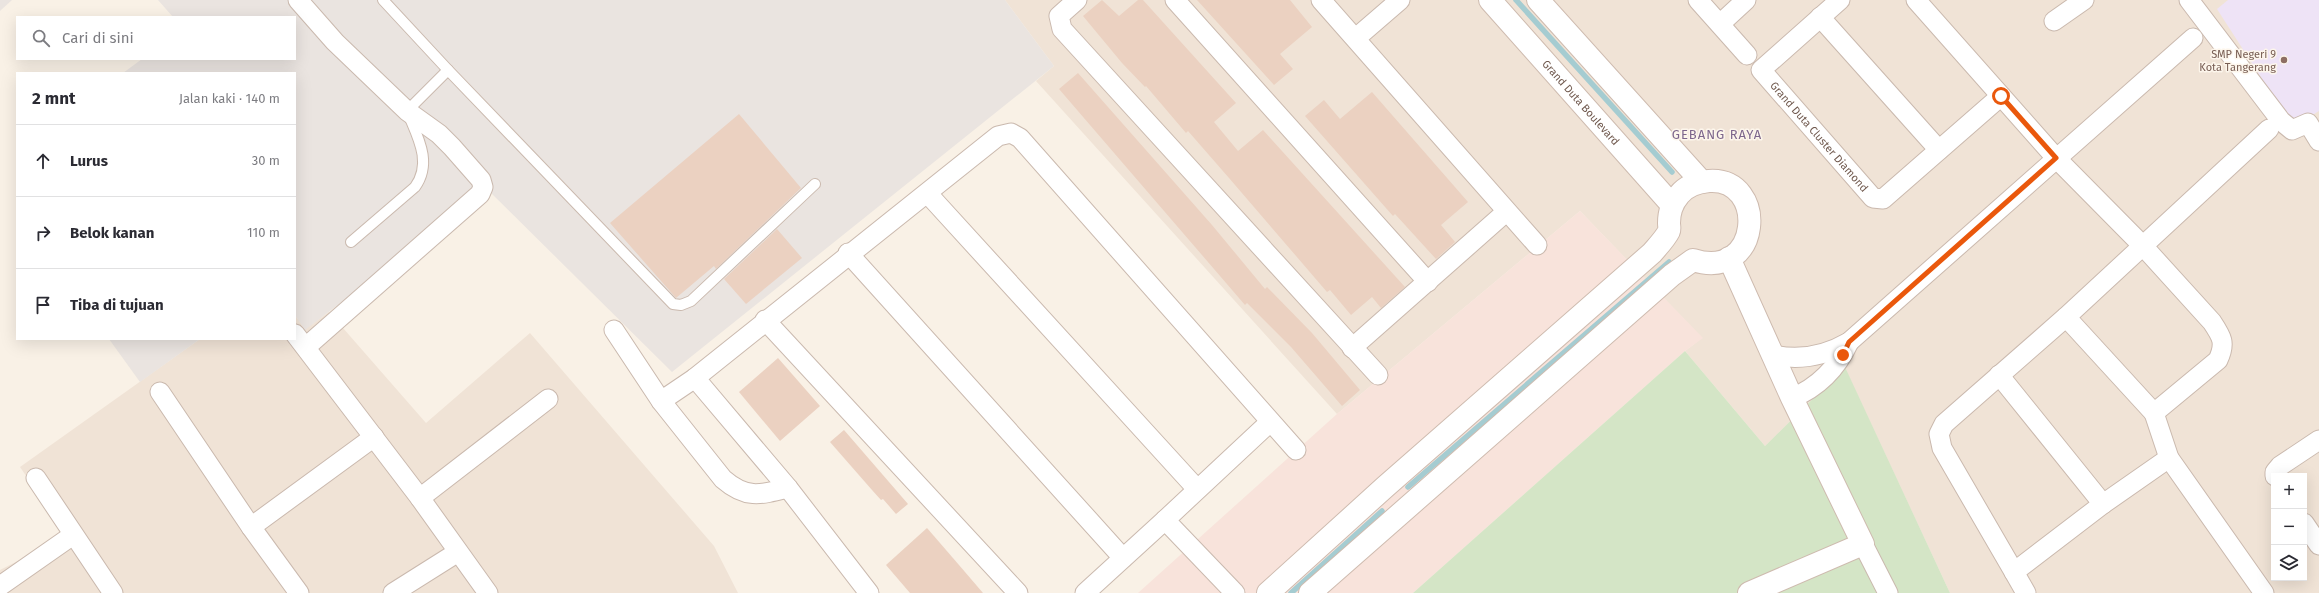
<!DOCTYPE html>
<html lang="id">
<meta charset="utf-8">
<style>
body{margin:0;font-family:"Fira Sans",sans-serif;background:#f7f7f7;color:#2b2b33}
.controls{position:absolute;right:12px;bottom:12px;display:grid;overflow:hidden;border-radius:0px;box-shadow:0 4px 16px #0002}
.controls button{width:36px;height:36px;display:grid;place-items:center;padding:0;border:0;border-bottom:1px solid #e1e1e2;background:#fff;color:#2b2b33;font:20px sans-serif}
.stop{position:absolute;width:12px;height:12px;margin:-9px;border:3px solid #ea580c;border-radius:50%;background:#fff}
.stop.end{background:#ea580c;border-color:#fff;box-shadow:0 1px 4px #0008}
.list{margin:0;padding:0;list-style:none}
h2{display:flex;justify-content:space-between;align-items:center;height:52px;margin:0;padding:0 16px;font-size:17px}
h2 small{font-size:13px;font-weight:400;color:#7c7c81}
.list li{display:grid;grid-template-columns:26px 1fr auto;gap:12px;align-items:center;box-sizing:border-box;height:72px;padding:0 16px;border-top:1px solid #e1e1e2}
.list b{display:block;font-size:15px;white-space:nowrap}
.list em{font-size:13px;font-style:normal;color:#7c7c81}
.icon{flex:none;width:22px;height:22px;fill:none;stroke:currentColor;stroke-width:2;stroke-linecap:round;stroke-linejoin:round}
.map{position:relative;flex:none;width:2319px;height:593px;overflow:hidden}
.search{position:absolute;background:#fff;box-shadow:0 4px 16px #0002;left:16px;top:16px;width:280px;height:44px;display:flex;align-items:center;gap:10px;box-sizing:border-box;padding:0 14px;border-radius:0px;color:#7c7c81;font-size:15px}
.panel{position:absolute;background:#fff;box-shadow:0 4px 16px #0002;left:16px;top:72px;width:280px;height:268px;border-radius:0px}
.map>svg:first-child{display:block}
.residential{fill:#f0e3d6;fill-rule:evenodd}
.commercial{fill:#f8e3db}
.industrial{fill:#eae4e0}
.education{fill:#eee3f6}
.green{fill:#d4e5c6}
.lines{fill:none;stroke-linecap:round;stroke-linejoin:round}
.stream{stroke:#a5ccd1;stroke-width:5.5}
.building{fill:#ebd1c1}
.lane-casing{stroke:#cab9ae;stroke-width:12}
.street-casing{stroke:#cab9ae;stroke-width:21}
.secondary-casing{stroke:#cebbaf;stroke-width:24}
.lane{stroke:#fff;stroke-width:10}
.street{stroke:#fff;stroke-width:19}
.secondary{stroke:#fff;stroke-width:22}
.route{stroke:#ea580c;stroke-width:5}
.education-dot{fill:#8d6e63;stroke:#fdf6ec;stroke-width:1.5}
.labels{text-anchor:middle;stroke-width:3;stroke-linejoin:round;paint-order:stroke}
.education-label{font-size:11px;fill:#785e54;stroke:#fdf6ec;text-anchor:end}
.street-label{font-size:11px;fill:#70594e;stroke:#fdf6ec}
.quarter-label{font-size:13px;letter-spacing:1px;fill:#7d668c;stroke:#fdf6ec}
</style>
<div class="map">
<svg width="2319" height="593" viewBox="0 0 2319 593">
<rect width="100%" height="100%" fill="#f9f1e6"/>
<!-- residential -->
<g class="residential">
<path d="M1005 0H2319V593H1950L1845 368 1765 446 1685 351 1702 338 1580 211 1337 414 1036 81 1054 66ZM2274 476H2304V578H2274Z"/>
<path d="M329 312 426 423 530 333 714 546 738 593H0V570L67 536 20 467 200 339H295V315L305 329Z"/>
</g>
<!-- commercial -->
<path class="commercial" d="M1580 211 1703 338 1685 351 1413 593H1138L1337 414Z"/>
<!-- industrial -->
<g class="industrial">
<path d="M0 0H12L0 11Z"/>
<path d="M158 0H1005L1054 66 672 372 488 190 305 330 295 315V73H123L142 59H295V17H173Z"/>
<path d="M109 339H200L140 382Z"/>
</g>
<!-- education -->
<path class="education" d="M2228 0H2319V111L2293 127 2217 9Z"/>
<!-- green -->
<path class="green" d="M1685 351 1765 446 1845 367 1950 593H1413Z"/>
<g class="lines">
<!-- stream -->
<g class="stream">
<path d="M1516 0 1672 172"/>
<path d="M1408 487 1669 262"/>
<path d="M1291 593 1382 511"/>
</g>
</g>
<!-- building -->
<g class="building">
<path d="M1102 0 1119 16 1138 0H1143L1236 103 1214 122 1238 151 1263 130 1405 287 1381 308 1372 297 1351 315 1330 290 1327 292 1229 178 1188 131 1186 133 1146 86 1145 87 1122 63 1083 16Z"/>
<path d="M1197 0H1290L1312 27 1280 54 1293 69 1274 85Z"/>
<path d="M1078 73 1212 225 1265 289 1267 287 1312 333 1360 390 1342 406 1291 347 1247 303 1245 305 1059 89Z"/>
<path d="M1372 92 1468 202 1441 225 1455 242 1436 259 1395 214 1393 216 1305 116 1324 100 1340 119Z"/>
<path d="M739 114 801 188 716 269 714 266 676 298 610 223Z"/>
<path d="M777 229 802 258 746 304 724 279Z"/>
<path d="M778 358 820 406 780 441 739 392Z"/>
<path d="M844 430 908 504 896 514 883 499 881 500 872 490 830 442Z"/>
<path d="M927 528 959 565 983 593H910L886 565Z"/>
</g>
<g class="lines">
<defs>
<g id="lane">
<path d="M383 0 448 70 673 304 681 305 691 301 815 184"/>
<path d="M351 242 415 187C433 162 417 136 407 111L448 70"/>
</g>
<g id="street">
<path d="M298 0 335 42 407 111 439 134 452 147 481 180 483 187 480 194 306 347"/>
<path d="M1077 0 1059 16 1062 29 1378 375"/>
<path d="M1175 0 1428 282"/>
<path d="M1321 0 1537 245"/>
<path d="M1698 0 1747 55"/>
<path id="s1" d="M1840 0 1761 70 1873 198 1883 199 2001 96"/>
<path d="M1916 0 2056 158 2143 246 2212 322C2222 337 2226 343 2218 360L2154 413 2169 458 2264 593"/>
<path d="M2189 0 2281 121 2292 130 2308 123 2319 141"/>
<path d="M1820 17 1939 150"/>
<path d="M2054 21 2084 0"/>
<path d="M1720 24 1746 0"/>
<path d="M1356 38 1400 0"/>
<path d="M928 194 1197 489"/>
<path d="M848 253 1123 558"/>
<path d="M2066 317 2154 413"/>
<path d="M765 320 1018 593"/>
<path d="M614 330 661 401 723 479C746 499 760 495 788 488"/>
<path d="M295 334 420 498 488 593"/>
<path d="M1352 348 1506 212"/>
<path d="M1773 355C1801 361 1825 356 1849 342L2193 38"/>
<path d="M1999 375 2103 504"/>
<path d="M160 392 251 527 299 593"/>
<path d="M1792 398C1819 387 1837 368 1849 342"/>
<path d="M661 401 695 378"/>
<path d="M2169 458 2103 504 2014 572 1942 448 1939 434 1944 424 2066 317 2269 129"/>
<path d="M2275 476V472L2280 466 2319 440"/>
<path d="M36 478 113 593"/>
<path d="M420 498 548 399"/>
<path d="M1165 520 1270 422"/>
<path d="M2304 523 2319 545"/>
<path d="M251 527 374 437"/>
<path d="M1863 544 1888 593"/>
<path d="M2014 572 2026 593"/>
<path d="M0 586 73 535"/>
<path d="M393 593 458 552"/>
<path d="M869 593 788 488 695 378 998 136 1011 133 1020 138 1296 450"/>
<path d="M1085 593 1165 520 1235 593"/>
</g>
<g id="secondary">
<path id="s2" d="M1490 0 1672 205"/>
<path d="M1538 0 1702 182"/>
<path d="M1729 258 1792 398 1863 544 1749 593"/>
<path d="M1268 593 1385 487 1652 253C1657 247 1665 239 1669 231 1670 229 1669 226 1669 223 1669 212 1672 203 1679 195 1686 186 1698 182 1709 181 1768 177 1762 282 1693 260L1672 275 1310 593"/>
</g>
</defs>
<!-- lane casing -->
<use href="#lane" class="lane-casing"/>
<!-- street casing -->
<use href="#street" class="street-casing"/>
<!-- secondary casing -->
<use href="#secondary" class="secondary-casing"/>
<!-- lane -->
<use href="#lane" class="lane"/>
<!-- street -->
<use href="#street" class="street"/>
<!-- secondary -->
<use href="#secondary" class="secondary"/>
</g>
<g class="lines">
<!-- route -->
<path class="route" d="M1843 355 1849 342 2056 158 2001 96"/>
</g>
<!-- markers -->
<circle class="education-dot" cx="2284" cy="60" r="4"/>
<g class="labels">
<!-- education labels -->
<g class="education-label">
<text x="2276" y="58">SMP Negeri 9<tspan x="2276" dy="13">Kota Tangerang</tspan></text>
</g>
<!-- street labels -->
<g class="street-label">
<text dy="4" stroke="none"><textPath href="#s2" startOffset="137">Grand Duta Boulevard</textPath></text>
<text dy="4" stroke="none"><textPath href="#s1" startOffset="194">Grand Duta Cluster Diamond</textPath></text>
</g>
<!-- quarter labels -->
<g class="quarter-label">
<text x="1717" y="139">GEBANG RAYA</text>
</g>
</g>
</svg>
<div class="controls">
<button>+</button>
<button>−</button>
<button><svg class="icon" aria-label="layers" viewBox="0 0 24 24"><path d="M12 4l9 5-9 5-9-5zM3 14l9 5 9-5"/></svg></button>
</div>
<div class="stop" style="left:2001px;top:96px"></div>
<div class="stop end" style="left:1843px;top:355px"></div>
<div class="search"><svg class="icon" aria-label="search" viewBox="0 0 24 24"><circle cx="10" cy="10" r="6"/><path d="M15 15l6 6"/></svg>Cari di sini</div>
<section class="panel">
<h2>2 mnt<small>Jalan kaki · 140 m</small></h2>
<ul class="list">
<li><svg class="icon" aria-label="ahead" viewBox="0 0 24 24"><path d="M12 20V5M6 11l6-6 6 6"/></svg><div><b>Lurus</b></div><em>30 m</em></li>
<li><svg class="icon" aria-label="right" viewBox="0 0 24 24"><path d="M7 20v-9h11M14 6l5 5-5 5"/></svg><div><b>Belok kanan</b></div><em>110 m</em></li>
<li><svg class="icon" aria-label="arrive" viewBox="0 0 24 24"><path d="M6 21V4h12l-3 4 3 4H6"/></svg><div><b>Tiba di tujuan</b></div></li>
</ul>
</section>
</div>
